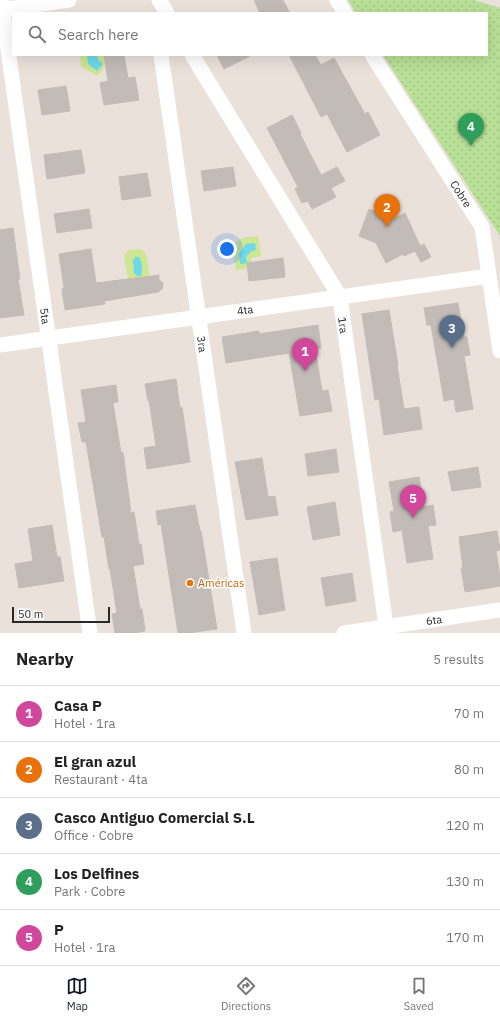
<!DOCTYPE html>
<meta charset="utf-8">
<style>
body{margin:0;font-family:"IBM Plex Sans",sans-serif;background:#f6f6f6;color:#222}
.scale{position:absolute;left:12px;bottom:10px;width:98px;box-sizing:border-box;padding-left:4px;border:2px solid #282828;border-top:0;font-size:11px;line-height:14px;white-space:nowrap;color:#282828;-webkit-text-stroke:3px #fff;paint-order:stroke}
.you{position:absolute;left:227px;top:249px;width:14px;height:14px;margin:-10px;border:3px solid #fff;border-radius:50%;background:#1a73e8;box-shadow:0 0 0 6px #1a73e833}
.badge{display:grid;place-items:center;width:26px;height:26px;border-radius:50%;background:#111827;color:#fff;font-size:13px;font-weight:700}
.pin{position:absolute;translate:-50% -33px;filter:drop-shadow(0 1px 2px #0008)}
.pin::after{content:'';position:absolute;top:21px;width:14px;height:12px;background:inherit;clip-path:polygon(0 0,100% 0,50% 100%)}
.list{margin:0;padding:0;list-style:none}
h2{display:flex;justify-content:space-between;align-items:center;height:52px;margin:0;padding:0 16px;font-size:17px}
h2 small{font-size:13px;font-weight:400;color:#767676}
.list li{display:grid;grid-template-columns:26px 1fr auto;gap:12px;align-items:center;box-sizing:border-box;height:56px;padding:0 16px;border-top:1px solid #e0e0e0}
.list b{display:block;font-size:15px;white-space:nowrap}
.list p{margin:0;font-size:13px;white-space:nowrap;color:#767676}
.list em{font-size:13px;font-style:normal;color:#767676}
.icon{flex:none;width:22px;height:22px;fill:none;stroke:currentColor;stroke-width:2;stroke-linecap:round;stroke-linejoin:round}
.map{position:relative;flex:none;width:500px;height:633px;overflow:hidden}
.search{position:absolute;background:#fff;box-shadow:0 4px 16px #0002;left:12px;right:12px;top:12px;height:44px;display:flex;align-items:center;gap:10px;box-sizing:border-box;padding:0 14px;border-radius:0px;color:#767676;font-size:15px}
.sheet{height:332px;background:#fff}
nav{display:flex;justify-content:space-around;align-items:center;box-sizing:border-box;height:56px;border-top:1px solid #e0e0e0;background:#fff;font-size:11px;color:#767676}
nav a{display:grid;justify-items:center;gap:2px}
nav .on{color:#111827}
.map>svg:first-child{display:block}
.park{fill:url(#park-dots)}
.pitch{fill:#cee793}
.water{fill:#6fd9ea}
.building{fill:#c2bbb7;stroke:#c5bdb4}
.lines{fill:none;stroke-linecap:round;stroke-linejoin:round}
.minor{stroke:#fff;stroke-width:15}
.food-dot{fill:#e8710a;stroke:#fff;stroke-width:1.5}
.labels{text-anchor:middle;stroke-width:3;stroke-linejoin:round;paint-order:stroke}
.street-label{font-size:11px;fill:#282828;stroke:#fff}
.food-label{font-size:11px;fill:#c56008;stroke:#fff;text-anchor:start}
</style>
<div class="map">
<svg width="500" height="633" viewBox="0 0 500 633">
<defs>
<pattern id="park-dots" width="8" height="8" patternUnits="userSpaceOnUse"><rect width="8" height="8" fill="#b9e097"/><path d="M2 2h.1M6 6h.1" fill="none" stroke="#9fc082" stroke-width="1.8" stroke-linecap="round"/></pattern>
</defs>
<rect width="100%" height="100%" fill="#eae1da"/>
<!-- park -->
<path class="park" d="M348 0H474L500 8V236L383 55H487V13H356Z"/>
<!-- pitch -->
<g class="pitch">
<path d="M80 55H104L105 64 98 76 81 67Z"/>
<path d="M258 236 261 256 251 258 252 262 247 263 248 268 236 270 233 245 242 238Z"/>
<path d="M141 249 146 254 150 276 128 280 124 256 129 250Z"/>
</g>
<!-- water -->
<g class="water">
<path d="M87 55H97L98 59 103 64 97 71 88 64Z"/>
<path d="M255 243 256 250 252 251 246 256 247 263 240 264 239 254 246 244Z"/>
<path d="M135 257H139C142 262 143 270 141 276H137L134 273 133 261Z"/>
</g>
<!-- building -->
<g class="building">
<path d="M254 0H283L290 13H260Z"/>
<path d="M104 55H124L128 78 135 77 139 100 104 105 100 83 108 81Z"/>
<path d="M217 55H252L224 69Z"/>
<path d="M289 55H315L321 65 334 58 365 114 368 112 380 135 347 152 327 114 321 117Z"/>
<path d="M66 86 70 111 42 115 38 90Z"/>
<path d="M292 115 301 133 300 134 321 175 337 167 345 181 331 188 336 197 312 209 308 201 302 203 295 189 298 187 267 128Z"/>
<path d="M81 150 85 173 47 179 44 155Z"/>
<path d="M233 167 236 186 204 191 201 171Z"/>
<path d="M147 173 151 196 122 200 119 177Z"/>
<path d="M89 209 92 228 57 233 54 214Z"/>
<path d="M369 209 394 219 405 213 420 246 424 244 431 257 421 262 415 251 404 256 403 254 386 263 376 243 359 236Z"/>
<path d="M13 228 20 279H18L24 315 0 318V230Z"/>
<path d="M91 249 96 283 159 275V280L163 283 162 289 158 292 104 301 105 304 65 310 62 289 64 288 59 254Z"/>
<path d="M283 258 285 277 249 281 247 263Z"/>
<path d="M458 303 464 337H467L470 355 464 356 473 409 456 412 454 399 444 401 431 325H427L424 308Z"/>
<path d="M389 310 398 365H397L404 409 419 407 422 429 384 435 379 399 375 400 362 314Z"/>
<path d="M318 325 321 348 315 349 322 391 328 390 332 411 300 416 289 353 226 363 222 337 259 331V334Z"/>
<path d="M176 379 180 408 182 407 190 462 147 469 144 448 156 446 149 400 148 401 145 384Z"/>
<path d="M116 385 118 402 113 403 121 453 123 452 131 513 134 512 139 544H141L144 564 133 566 140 609H142L145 631 133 633H115L112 614 117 613 110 569H109L104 537H102L86 442H82L78 423 86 422 81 390Z"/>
<path d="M336 449 339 472 308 476 305 454Z"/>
<path d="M262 458 268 497 275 496 278 515 246 520 235 462Z"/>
<path d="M478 467 481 487 452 491 448 472Z"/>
<path d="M419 477 424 507 433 505 436 525 428 526 433 559 407 563 402 530 393 532 390 512 394 511 389 482Z"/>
<path d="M335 502 340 535 313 540 307 507Z"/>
<path d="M195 505 200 531H201L217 629 189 633H178L161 524 158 525 156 511Z"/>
<path d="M52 525 57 557H60L64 581 19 588 15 564 33 561 28 529Z"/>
<path d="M497 531 500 550 496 551 500 577V586L465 592 461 568H463L459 537Z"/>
<path d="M277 558 285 610 259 615 250 562Z"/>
<path d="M352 573 356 601 326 606 321 578Z"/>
</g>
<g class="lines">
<!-- minor -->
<g class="minor">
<path d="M1 0 90 633"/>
<path d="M159 0 167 13"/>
<path d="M337 0 345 13"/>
<path d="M0 10 69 0"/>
<path d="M161 55 244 633"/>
<path d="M192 55 340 297 387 633"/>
<path d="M372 55 482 227 500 351"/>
<path d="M0 345 489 276"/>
<path d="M344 633 500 610"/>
</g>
</g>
<!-- markers -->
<circle class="food-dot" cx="190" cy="583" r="4"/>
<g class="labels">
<!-- street labels -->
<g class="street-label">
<text transform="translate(461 194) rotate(57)" y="4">Cobre</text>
<text transform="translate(245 310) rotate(-8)" y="4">4ta</text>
<text transform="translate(45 316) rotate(82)" y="4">5ta</text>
<text transform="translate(343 325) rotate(82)" y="4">1ra</text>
<text transform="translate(202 344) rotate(82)" y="4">3ra</text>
<text transform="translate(434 620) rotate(-8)" y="4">6ta</text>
</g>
<!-- food labels -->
<g class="food-label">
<text x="198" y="587">Américas</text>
</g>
</g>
</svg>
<div class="scale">50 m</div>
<div class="you"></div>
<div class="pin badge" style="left:305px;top:371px;background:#d1479c">1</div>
<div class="pin badge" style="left:387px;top:227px;background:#e8710a">2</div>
<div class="pin badge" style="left:452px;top:348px;background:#5c6f8a">3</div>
<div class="pin badge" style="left:471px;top:146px;background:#2e9e5b">4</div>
<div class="pin badge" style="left:413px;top:518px;background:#d1479c">5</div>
<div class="search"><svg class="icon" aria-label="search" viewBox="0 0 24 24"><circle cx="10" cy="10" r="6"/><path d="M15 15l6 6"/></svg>Search here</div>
</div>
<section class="sheet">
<h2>Nearby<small>5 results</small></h2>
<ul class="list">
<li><span class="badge" style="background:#d1479c">1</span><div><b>Casa P</b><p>Hotel · 1ra</p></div><em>70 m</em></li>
<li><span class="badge" style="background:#e8710a">2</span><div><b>El gran azul</b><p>Restaurant · 4ta</p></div><em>80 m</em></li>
<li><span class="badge" style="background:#5c6f8a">3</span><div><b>Casco Antiguo Comercial S.L</b><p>Office · Cobre</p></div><em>120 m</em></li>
<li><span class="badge" style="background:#2e9e5b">4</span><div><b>Los Delfines</b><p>Park · Cobre</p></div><em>130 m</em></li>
<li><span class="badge" style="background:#d1479c">5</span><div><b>P</b><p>Hotel · 1ra</p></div><em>170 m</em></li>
</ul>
</section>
<nav>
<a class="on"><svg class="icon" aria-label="map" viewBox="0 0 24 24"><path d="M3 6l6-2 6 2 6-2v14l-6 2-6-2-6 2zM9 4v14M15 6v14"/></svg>Map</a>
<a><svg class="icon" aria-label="directions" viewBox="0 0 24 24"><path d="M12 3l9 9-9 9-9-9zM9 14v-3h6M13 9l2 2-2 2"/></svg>Directions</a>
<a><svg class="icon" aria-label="saved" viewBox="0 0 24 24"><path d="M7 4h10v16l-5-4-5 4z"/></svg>Saved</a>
</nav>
